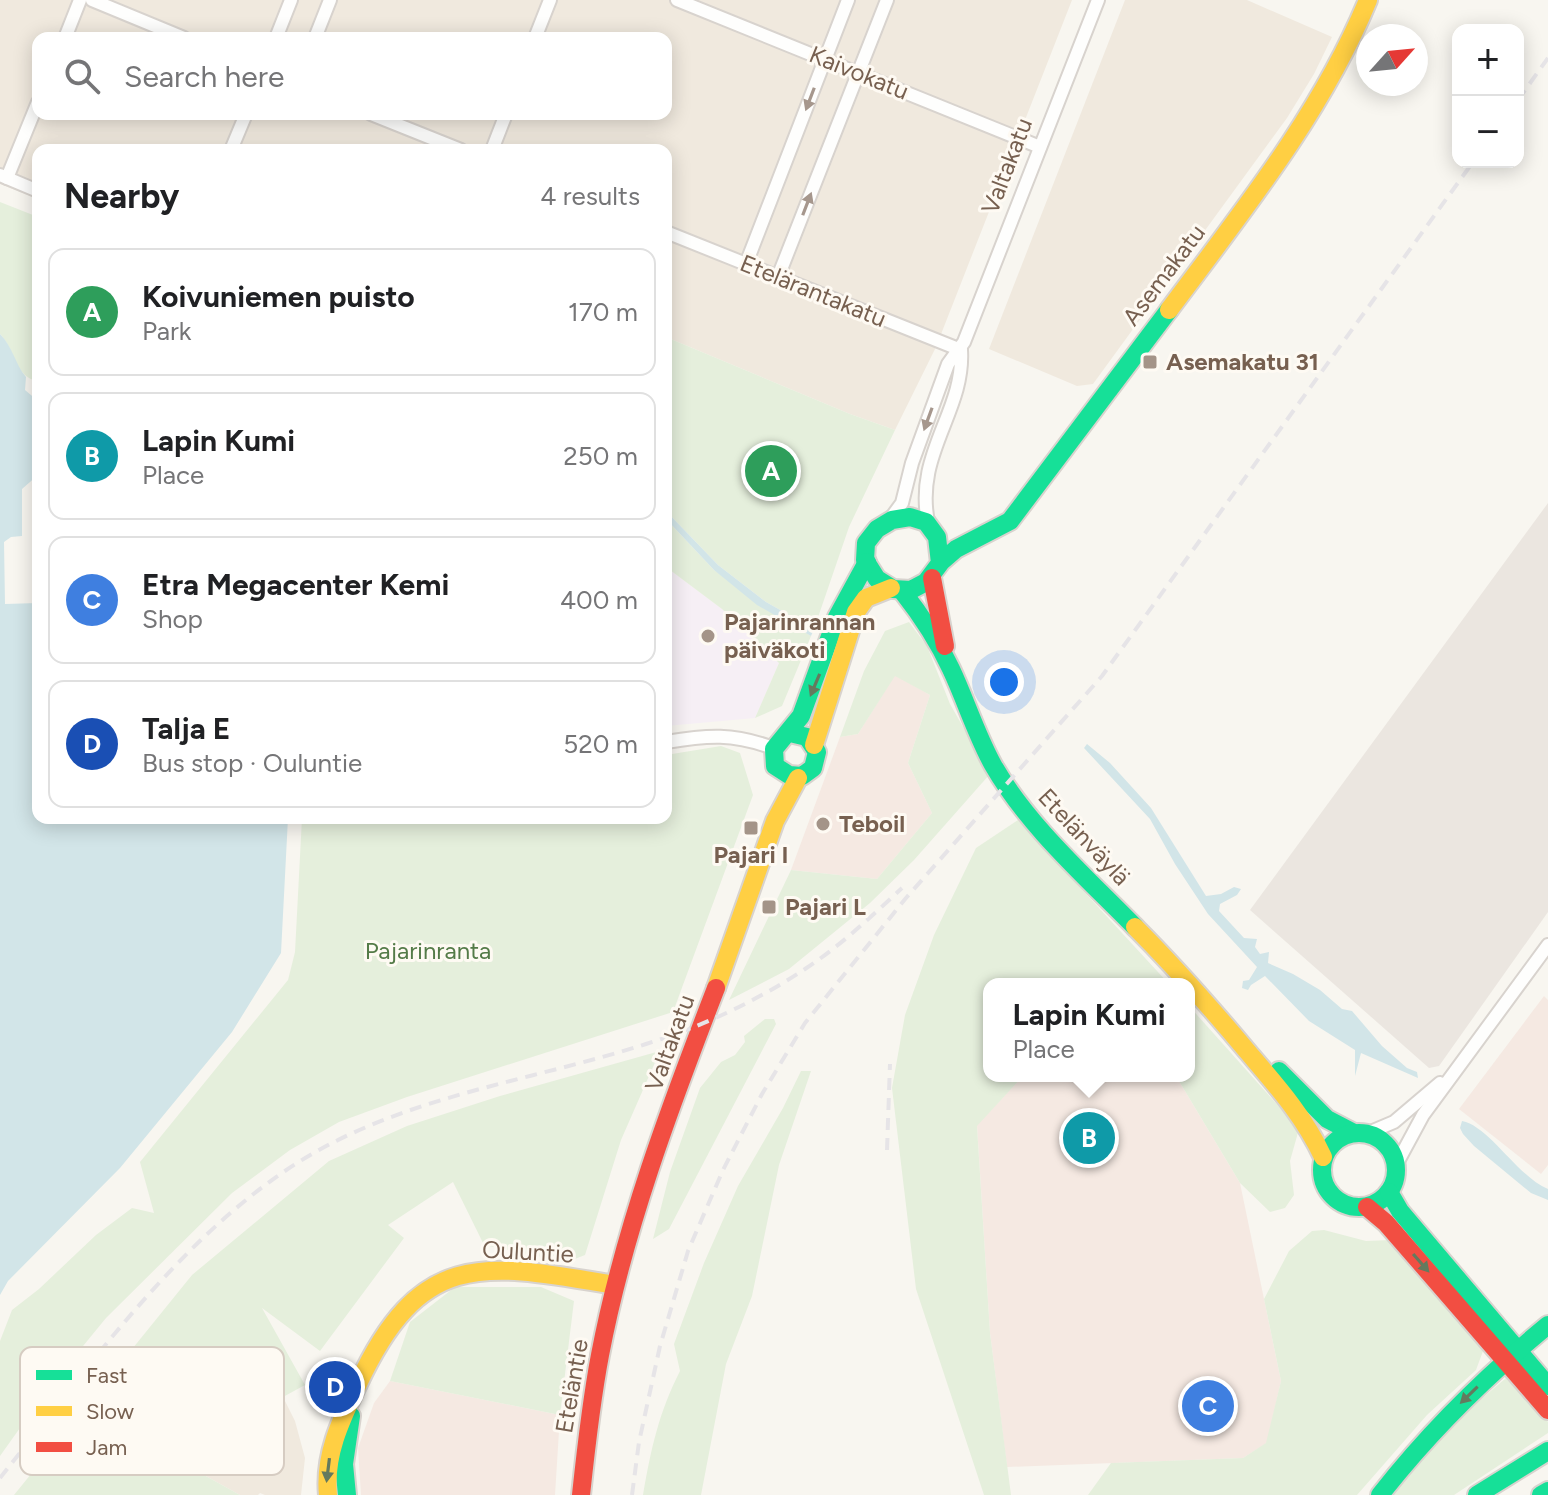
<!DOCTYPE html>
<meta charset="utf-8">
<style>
body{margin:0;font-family:Figtree,sans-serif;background:#f2f2f2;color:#202124}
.controls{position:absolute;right:24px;top:24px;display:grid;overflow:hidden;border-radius:16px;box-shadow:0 4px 20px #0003}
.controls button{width:72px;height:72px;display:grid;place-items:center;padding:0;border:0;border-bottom:2px solid #e0e0e0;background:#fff;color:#202124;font:40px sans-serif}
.compass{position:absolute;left:1356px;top:24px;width:72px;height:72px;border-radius:50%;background:#fff;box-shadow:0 4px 20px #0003;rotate:63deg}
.you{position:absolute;left:1004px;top:682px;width:28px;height:28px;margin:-20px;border:6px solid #fff;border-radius:50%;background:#1a73e8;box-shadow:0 0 0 12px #1a73e833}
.badge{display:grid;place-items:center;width:52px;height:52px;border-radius:50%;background:#2563eb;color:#fff;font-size:26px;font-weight:700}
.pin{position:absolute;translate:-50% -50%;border:4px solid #fff;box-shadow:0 2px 8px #0006}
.popup{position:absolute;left:983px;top:978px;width:212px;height:104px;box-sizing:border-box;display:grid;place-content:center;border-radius:16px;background:#fff;filter:drop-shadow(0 2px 6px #0005);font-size:26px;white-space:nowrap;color:#757577}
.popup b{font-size:30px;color:#202124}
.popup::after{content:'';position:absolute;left:50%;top:100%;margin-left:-16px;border:16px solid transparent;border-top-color:#fff}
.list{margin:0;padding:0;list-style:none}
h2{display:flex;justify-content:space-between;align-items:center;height:104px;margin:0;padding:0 32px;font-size:34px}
h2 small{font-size:26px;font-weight:400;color:#757577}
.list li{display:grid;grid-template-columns:52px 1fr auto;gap:24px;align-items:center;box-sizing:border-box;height:128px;margin:0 16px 16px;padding:0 16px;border:2px solid #e0e0e0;border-radius:16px}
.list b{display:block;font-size:30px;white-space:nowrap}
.list p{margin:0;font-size:26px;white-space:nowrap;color:#757577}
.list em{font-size:26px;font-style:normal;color:#757577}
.icon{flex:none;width:44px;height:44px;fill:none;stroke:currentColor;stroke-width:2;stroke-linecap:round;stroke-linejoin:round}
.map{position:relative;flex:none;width:1548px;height:1495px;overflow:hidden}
.search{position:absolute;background:#fff;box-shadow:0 4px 20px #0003;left:32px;top:32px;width:640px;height:88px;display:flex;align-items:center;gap:20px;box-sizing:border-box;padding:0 28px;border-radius:16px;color:#757577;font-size:30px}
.panel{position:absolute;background:#fff;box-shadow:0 4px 20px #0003;left:32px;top:144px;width:640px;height:680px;border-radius:16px}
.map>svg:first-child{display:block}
.residential{fill:#f0e9de;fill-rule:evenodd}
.commercial{fill:#f5e9e2}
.industrial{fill:#ebe6e0}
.education{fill:#f6eff5}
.green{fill:#e5efdc}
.water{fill:#d2e5e8}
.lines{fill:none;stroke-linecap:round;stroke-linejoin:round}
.street-casing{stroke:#d8d3ce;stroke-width:16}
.fast-casing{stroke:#d8d3ce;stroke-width:22}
.slow-casing{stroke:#d8d3ce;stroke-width:22}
.jam-casing{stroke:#d8d3ce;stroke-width:22}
.street{stroke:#fefefd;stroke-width:12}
.fast{stroke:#16e098;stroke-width:18}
.slow{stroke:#ffcf43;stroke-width:18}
.jam{stroke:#f24e42;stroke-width:18}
.rail{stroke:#e6e4e7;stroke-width:4;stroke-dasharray:12 8;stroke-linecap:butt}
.oneway{fill:#a6978d}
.oneway2{fill:#647a5e}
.poi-dot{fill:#a49488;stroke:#fefaf3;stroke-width:3}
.labels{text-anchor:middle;stroke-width:6;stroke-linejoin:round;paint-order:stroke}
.street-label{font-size:24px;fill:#776050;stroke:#fefaf3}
.poi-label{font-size:24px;font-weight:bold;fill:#776050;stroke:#fefaf3;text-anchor:start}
.park-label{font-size:24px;fill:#547b48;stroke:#fefaf3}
.key{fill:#fefaf3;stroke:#d6ccc2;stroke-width:2}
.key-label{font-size:22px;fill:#776050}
</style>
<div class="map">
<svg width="1548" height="1495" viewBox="0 0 1548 1495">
<rect width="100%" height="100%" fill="#f8f6f0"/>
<!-- residential -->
<g class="residential">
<path d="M0 0H1072L936 347 895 430 850 414 666 337V150H38V199L0 184ZM38 38H666V114H38Z"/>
<path d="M1125 0H1247L1332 37 1314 74 1287 118 1093 384 1077 386 989 349Z"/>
<path d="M141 1356 237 1411 283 1397 295 1421 305 1458 301 1495H265L260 1493 258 1495H240L204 1475 208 1462 110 1408Z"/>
</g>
<!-- commercial -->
<g class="commercial">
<path d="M895 675 930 695 908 763 932 813 877 879 791 870 840 737 858 734Z"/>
<path d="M1544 996 1548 1000V1165L1541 1174 1459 1109Z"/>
<path d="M1023 1076H1176L1240 1183 1281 1381 1267 1443 1243 1458 1007 1467 990 1333 977 1125Z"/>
<path d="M390 1381 560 1415 555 1495H361L358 1448 374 1403Z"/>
</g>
<!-- industrial -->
<path class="industrial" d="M1548 503V912L1439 1066 1429 1068 1250 910Z"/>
<!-- education -->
<path class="education" d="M666 567 722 609 779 663 755 718 666 726Z"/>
<!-- green -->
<g class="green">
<path d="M0 202 38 217V381C15 378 15 349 0 334Z"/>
<path d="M666 337 850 414 895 430 849 527 814 629 766 602 718 565 666 511Z"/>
<path d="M666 519 714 570 811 636 782 706 755 718 779 663 722 609 666 567Z"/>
<path d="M909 622 927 646 950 704 990 774 914 860 870 903 789 969 729 1000 791 870 877 879 932 813 908 763 930 695 895 676 858 734 840 737 864 671 885 631Z"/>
<path d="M721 746 740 753 753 795 673 1012 407 1097 339 1122 290 1150 232 1193 106 1318 47 1390 0 1456V1341L12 1310 39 1289 96 1235 132 1208 154 1213 140 1162 288 980 295 952 302 818H666V755Z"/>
<path d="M1018 820 1169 984H989V1076H1023L977 1126 990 1333 1011 1495H984L916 1289 892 1088 905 1015 934 935 976 848Z"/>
<path d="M1189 1006 1299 1129 1290 1161 1294 1195 1285 1208 1270 1212 1240 1183 1176 1076H1189Z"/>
<path d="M765 1019H774L776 1024 669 1229 653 1239 670 1172 700 1088 721 1062 735 1055 745 1042 744 1036Z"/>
<path d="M660 1051 621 1140 585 1255 567 1262 484 1245 453 1182 388 1225 404 1238 320 1351 262 1308 305 1385 283 1397 237 1412 141 1356 110 1408 209 1461 204 1475 240 1495H14L192 1275 329 1161 407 1126 500 1096Z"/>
<path d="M801 1071H811L779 1165 752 1296 726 1364 701 1495H643C651 1449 659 1412 680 1371L674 1344 704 1263 738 1186 783 1108Z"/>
<path d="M1324 1230 1366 1241 1391 1240 1479 1341 1483 1351 1476 1370 1427 1415 1357 1495H1088L1111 1463 1243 1458 1266 1443 1281 1381 1264 1299 1289 1251 1312 1231Z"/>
<path d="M455 1287H541L574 1301 560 1415 390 1381 410 1322Z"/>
<path d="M1506 1378 1513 1379 1548 1422V1433L1454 1495H1391L1454 1422Z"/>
</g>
<!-- water -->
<g class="water">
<path d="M0 334C13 347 15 364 26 377L25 390 38 401V475L22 489V536L11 537 4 542 5 604 38 603V818H288L281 953 232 1032 120 1168 8 1281 0 1295Z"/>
<path d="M666 511 718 565 766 602 814 629 811 636 757 605 714 570 666 519Z"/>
<path d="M1087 744 1110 763 1151 808 1206 896 1221 894 1234 887 1241 889 1237 895 1220 904 1219 911 1244 938 1257 939 1255 947 1260 954 1269 952 1268 963 1293 974 1320 990 1342 1009 1352 1011 1382 1046 1407 1068 1417 1072 1418 1078 1361 1053 1355 1076V1050L1309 1021 1265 976 1251 985 1248 990 1242 988 1243 981 1249 980 1257 967 1208 914 1175 864 1150 819 1084 748Z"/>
<path d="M1462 1121C1489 1126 1517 1176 1548 1189V1200L1531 1193 1474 1146 1463 1134 1460 1128Z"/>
</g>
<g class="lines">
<defs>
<g id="street">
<path d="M92 0 184 38"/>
<path d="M677 0 1040 147"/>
<path d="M65 38 80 0"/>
<path d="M276 38 291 0"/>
<path d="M315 38 330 0"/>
<path d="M535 38 550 0"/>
<path d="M371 114 461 150"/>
<path d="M231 150 246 114"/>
<path d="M492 150 506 114"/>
<path d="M0 175 38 191"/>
<path d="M7 178 38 102"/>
<path d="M666 232 961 350"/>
<path d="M746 264 848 0"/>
<path d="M778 277 887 0"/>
<path d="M891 518 902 503 912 463 948 364 964 342 1098 0"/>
<path d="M929 527C912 454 965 413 961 350"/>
<path d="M666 742C708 735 733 733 773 748"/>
<path d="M1368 1133 1394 1122 1440 1083"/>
<path d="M1396 1165 1423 1115 1548 945"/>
</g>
<g id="fast">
<path d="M940 563 937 537 926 522 910 517 892 520 877 529 866 543 865 560 877 579 893 589 911 590 926 582 941 562 956 549 1010 521 1169 310"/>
<path d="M902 591C921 615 938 641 951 669 966 701 976 734 993 765 1028 826 1086 877 1135 927"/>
<path d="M790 733 807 737 817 752 813 768 802 776 789 775 775 766 774 749 801 716 837 617 867 562"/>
<path d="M1279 1071 1327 1119 1352 1132"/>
<circle cx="1359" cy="1170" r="37"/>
<path d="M1389 1192 1400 1211 1548 1386"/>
<path d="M347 1495 344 1464 351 1416"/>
<path d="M1380 1495C1430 1431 1486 1376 1548 1325"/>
<path d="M1477 1495 1548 1451"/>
<path d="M1541 1495 1548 1491"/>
</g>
<g id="slow">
<path d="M1169 310C1242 212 1321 114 1368 0"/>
<path d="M814 745 856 612 866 598 891 588"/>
<path d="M1135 927C1175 967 1211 1008 1247 1051 1276 1085 1304 1116 1323 1157"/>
<path d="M716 988 775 821 798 778"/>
<path d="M328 1495C324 1455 341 1420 358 1384 421 1248 484 1263 615 1285"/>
</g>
<g id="jam">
<path d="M932 578 945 646"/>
<path d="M1367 1207 1386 1223 1548 1410"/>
<path d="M581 1495C586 1448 591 1402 600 1355 624 1229 670 1107 716 988"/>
</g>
</defs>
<!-- street casing -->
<use href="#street" class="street-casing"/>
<!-- fast casing -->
<use href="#fast" class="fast-casing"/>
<!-- slow casing -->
<use href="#slow" class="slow-casing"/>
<!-- jam casing -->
<use href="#jam" class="jam-casing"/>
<!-- street -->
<use href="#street" class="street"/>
<!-- fast -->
<use href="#fast" class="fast"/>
<!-- slow -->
<use href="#slow" class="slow"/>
<!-- jam -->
<use href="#jam" class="jam"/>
<!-- rail -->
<g class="rail">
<path d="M1518 100 1548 58"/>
<path d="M887 1150 890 1064"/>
<path d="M0 1478C90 1365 191 1221 319 1150 420 1094 537 1079 646 1044 701 1027 757 1001 805 969 840 946 871 917 902 888"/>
<path d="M632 1495 639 1442 660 1346 688 1251 723 1170 762 1094 805 1023 906 898 1102 676 1473 162"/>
</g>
</g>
<!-- one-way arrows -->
<defs><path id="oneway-solid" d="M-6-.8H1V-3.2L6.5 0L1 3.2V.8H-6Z" transform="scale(2)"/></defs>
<g class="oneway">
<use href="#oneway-solid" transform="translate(810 99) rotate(111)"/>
<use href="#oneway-solid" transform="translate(807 204) rotate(-69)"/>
<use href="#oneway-solid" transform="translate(928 419) rotate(110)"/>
</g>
<g class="oneway2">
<use href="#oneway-solid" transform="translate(815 685) rotate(113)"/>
<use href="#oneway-solid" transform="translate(1421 1263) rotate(49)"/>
<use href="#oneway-solid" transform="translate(1469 1395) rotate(136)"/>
<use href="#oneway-solid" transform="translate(328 1470) rotate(97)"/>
</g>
<!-- markers -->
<g class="poi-dot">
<rect x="1142" y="354" width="16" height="16" rx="4"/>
<circle cx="708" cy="636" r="8"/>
<circle cx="823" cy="824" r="8"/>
<rect x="743" y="820" width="16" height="16" rx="4"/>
<rect x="761" y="899" width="16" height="16" rx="4"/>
</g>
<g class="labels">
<!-- street labels -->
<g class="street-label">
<text transform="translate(859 73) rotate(22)" y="8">Kaivokatu</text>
<text transform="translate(1007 166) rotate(-69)" y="8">Valtakatu</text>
<text transform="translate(1164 275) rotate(-53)" y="8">Asemakatu</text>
<text transform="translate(813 291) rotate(22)" y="8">Etelärantakatu</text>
<text transform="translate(1084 837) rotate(47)" y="8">Etelänväylä</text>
<text transform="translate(670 1043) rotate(-70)" y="8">Valtakatu</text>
<text transform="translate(528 1252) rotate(3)" y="8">Ouluntie</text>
<text transform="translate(572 1386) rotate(-80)" y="8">Eteläntie</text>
</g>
<!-- poi labels -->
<g class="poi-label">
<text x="1166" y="370">Asemakatu 31</text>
<text x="724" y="630">Pajarinrannan<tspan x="724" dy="28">päiväkoti</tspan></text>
<text x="839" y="832">Teboil</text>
<text x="751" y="863" text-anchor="middle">Pajari I</text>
<text x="785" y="915">Pajari L</text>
</g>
<!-- park labels -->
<g class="park-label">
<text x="428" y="959">Pajarinranta</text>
</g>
</g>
<!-- legend -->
<rect x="20" y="1347" width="264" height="128" rx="12" class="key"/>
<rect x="36" y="1370" width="36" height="10" fill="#16e098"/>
<rect x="36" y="1406" width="36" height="10" fill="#ffcf43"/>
<rect x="36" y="1442" width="36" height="10" fill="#f24e42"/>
<g class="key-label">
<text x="86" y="1383">Fast</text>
<text x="86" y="1419">Slow</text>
<text x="86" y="1455">Jam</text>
</g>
</svg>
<div class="controls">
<button>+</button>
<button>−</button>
</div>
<svg class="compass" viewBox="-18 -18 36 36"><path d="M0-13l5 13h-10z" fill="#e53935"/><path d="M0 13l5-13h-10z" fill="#757577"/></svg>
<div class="you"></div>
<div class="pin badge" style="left:771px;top:471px;background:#2e9e5b">A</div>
<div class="pin badge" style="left:1089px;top:1138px;background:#0f9aa8">B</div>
<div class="popup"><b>Lapin Kumi</b>Place</div>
<div class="pin badge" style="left:1208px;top:1406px;background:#3f7fe0">C</div>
<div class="pin badge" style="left:335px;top:1387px;background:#1a4fb4">D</div>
<div class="search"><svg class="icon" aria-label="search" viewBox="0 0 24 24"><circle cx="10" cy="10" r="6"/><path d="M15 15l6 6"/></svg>Search here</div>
<section class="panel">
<h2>Nearby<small>4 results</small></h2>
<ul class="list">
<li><span class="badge" style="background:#2e9e5b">A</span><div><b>Koivuniemen puisto</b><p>Park</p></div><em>170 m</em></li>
<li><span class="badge" style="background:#0f9aa8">B</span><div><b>Lapin Kumi</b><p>Place</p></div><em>250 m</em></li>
<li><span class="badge" style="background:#3f7fe0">C</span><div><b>Etra Megacenter Kemi</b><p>Shop</p></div><em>400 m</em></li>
<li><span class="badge" style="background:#1a4fb4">D</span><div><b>Talja E</b><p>Bus stop · Ouluntie</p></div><em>520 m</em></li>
</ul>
</section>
</div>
